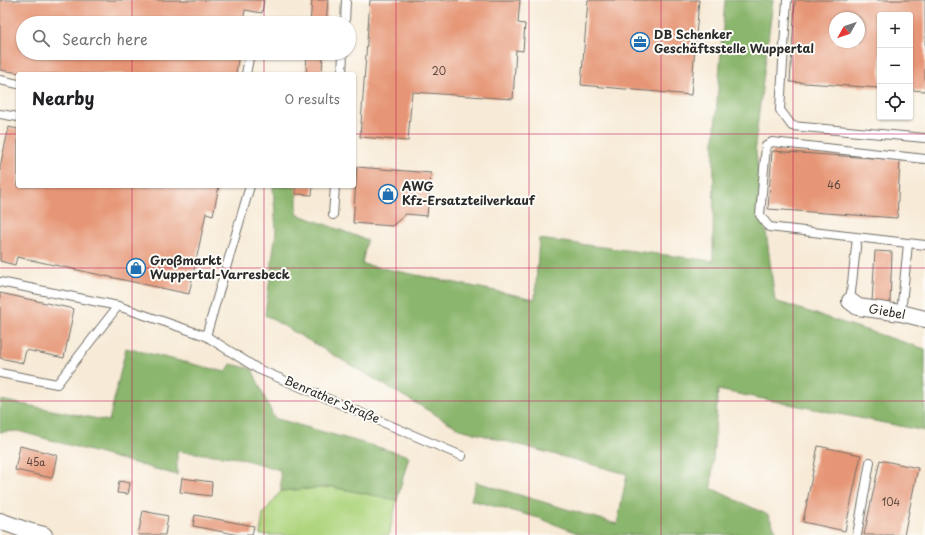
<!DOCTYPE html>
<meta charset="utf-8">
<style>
body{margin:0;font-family:"Playpen Sans",sans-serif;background:#f2f2f2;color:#202124}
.controls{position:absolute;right:12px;top:12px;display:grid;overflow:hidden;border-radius:4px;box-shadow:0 1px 3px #0004}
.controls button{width:36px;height:36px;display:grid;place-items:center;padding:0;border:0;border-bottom:1px solid #e0e0e0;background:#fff;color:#202124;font:20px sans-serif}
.compass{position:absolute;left:829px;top:12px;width:36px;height:36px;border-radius:50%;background:#fff;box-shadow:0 1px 3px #0004;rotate:230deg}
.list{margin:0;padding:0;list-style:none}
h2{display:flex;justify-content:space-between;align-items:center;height:52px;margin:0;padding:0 16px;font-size:17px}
h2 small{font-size:13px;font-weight:400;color:#757577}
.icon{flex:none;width:22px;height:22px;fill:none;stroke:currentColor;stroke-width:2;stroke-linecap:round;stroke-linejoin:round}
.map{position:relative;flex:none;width:925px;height:535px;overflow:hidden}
.search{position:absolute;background:#fff;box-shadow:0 1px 3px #0004;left:16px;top:16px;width:340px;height:44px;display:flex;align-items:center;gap:10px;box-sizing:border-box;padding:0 14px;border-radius:22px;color:#757577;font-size:15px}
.panel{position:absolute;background:#fff;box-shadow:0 1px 3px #0004;left:16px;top:72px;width:340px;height:116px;border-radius:4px}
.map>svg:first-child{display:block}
.green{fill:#afd57e;stroke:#6d8054}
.forest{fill:#8bb66d;stroke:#5b704c}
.building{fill:#e69676;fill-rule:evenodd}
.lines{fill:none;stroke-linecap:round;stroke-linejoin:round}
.service-casing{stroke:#726e67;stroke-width:10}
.minor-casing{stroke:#726e67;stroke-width:18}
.service{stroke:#fff;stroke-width:8}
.minor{stroke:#fff;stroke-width:16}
.grid{fill:none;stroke:#c2185b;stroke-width:1;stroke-opacity:0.55}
.labels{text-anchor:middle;stroke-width:4;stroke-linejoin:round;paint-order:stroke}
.number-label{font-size:10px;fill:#5a463e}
.poi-label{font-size:12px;font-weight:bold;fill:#2b2b2b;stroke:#fdfcf7;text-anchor:start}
.street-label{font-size:12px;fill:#2b2b2b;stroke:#fdfcf7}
</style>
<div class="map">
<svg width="925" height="535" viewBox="0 0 925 535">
<rect width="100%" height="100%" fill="#fdfcf7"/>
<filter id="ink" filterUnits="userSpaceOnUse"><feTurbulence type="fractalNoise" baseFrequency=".025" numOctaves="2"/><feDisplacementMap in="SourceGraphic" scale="8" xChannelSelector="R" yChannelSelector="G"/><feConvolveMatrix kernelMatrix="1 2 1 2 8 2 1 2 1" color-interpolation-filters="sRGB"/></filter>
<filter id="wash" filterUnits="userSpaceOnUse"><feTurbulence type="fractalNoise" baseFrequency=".012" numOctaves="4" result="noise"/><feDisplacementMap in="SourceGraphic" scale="16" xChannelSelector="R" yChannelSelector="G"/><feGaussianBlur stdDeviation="0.9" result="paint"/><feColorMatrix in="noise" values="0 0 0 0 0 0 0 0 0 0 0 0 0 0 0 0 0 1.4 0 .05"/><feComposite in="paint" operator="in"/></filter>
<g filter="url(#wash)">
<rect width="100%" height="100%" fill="#f7ead6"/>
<!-- green -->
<path class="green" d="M332 487 397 500 389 535H260L263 514 281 491Z"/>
<!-- forest -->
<g class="forest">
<path d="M725 0H773L755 145 775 301 925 349V431L718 390 711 488 768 515 778 535H582L539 518 471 500 476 482 617 524 627 474 460 429 265 315 276 231 273 186H297V214L367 240 362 264 535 299 539 239 713 261 714 141Z"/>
<path d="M126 348 226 372 231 364 252 369 274 418 409 456 397 500 332 487 281 491 280 470 239 458 177 451V475L18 431 0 432V400L109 421Z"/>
</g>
<g id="blocks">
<!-- building -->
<g class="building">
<path d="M0 0H264L262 13 245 10 243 23H23V53H239L236 74H27L0 70Z"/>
<path d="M312 0H328L326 23H310Z"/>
<path d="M370 0H520L518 23 525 24 523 51 516 50 513 99 412 92 408 141 360 137Z"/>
<path d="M588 0H699L691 95 581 85Z"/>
<path d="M795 0H925V91L910 90V15H880V88L790 82ZM835 18H859V42H835Z"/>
<path d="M307 53H323L322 74H306Z"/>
<path d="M9 127 18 129V186H219L213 215 206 213 189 294 17 257 15 265 0 261V167Z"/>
<path d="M772 151 900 160 897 218 768 209Z"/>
<path d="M357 167 431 173 427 216 406 214 392 226 353 223Z"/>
<path d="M296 186H313L312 195 296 194Z"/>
<path d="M875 251 892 252 890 303 872 302Z"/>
<path d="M0 293 74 309 64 358 26 350 23 363 0 358Z"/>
<path d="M20 446 57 455 52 478 15 470Z"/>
<path d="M818 446 861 455 845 531 803 522Z"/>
<path d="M880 460 918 468 904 535H864Z"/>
<path d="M182 478 212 482 211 496 180 492Z"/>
<path d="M119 481 130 483 128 494 117 493Z"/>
<path d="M143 511 168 516 165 535H138Z"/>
<path d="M195 515 254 526 252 535H239L193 526Z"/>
</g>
</g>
</g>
<g filter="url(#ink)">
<use href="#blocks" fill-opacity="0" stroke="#726e67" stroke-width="1"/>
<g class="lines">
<defs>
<g id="service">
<path d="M787 0 780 110 792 126 925 138"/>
<path d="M345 23 346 0"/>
<path d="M246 74 250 53"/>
<path d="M342 74 343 53"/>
<path d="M0 80 18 84"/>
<path d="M0 114 18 117"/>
<path d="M925 159 772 142 766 146 760 215 769 227 925 245"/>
<path d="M333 215 335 186"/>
<path d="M0 282 118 306"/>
<path d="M850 301 857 238"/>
<path d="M901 313 908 244"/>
<path d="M206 336 250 186"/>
<path d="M0 373 57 384 118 306 206 336 258 369 462 456"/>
<path d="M857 535 870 462"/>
</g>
<g id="minor">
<path d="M850 301 858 307 901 313 925 319"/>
<path d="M0 521 28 531 44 535"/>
</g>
</defs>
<!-- service casing -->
<use href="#service" class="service-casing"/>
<!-- minor casing -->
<use href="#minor" class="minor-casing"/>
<!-- service -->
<use href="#service" class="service"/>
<!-- minor -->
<use href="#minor" class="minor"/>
</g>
</g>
<!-- grid -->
<path class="grid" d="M132 0V23M264 0V23M396 0V535M529 0V535M661 0V535M793 0V535M132 53V74M264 53V74M0 134H18M354 134H925M132 186V535M264 186V535M0 268H925M0 401H925"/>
<!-- icons -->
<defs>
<symbol id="office-ring" viewBox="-11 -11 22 22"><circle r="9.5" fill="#fdfcf7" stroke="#1f6fb2" stroke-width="1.5"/><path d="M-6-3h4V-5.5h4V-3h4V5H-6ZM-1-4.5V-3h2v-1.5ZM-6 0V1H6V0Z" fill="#1f6fb2"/></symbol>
<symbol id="shop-ring" viewBox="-11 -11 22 22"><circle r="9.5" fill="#fdfcf7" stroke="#1f6fb2" stroke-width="1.5"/><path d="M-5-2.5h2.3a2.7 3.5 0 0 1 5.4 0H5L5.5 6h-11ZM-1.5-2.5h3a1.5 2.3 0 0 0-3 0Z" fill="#1f6fb2"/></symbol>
</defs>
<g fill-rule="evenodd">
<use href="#office-ring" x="629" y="31" width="22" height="22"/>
<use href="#shop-ring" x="377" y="183" width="22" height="22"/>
<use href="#shop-ring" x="125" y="257" width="22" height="22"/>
</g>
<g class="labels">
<!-- number labels -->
<g class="number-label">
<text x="439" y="75">20</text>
<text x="834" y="189">46</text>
<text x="36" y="466">45a</text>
<text x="891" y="506">104</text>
</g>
<!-- poi labels -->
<g class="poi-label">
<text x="654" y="39">DB Schenker<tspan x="654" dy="14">Geschäftsstelle Wuppertal</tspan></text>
<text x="402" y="191">AWG<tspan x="402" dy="14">Kfz-Ersatzteilverkauf</tspan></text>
<text x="150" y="265">Großmarkt<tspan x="150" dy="14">Wuppertal-Varresbeck</tspan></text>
</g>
<!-- street labels -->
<g class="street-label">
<text transform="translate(887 312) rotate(10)" y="4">Giebel</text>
<text transform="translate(332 400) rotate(23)" y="4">Benrather Straße</text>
</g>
</g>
</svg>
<div class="controls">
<button>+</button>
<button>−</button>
<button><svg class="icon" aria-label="locate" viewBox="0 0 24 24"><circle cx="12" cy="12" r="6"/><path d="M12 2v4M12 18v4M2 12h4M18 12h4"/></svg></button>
</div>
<svg class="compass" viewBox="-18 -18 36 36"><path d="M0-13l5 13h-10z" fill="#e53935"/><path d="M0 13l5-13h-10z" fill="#757577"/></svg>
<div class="search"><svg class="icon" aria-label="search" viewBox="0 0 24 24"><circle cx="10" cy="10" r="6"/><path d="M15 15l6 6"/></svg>Search here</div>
<section class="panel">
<h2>Nearby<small>0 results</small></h2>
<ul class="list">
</ul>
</section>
</div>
